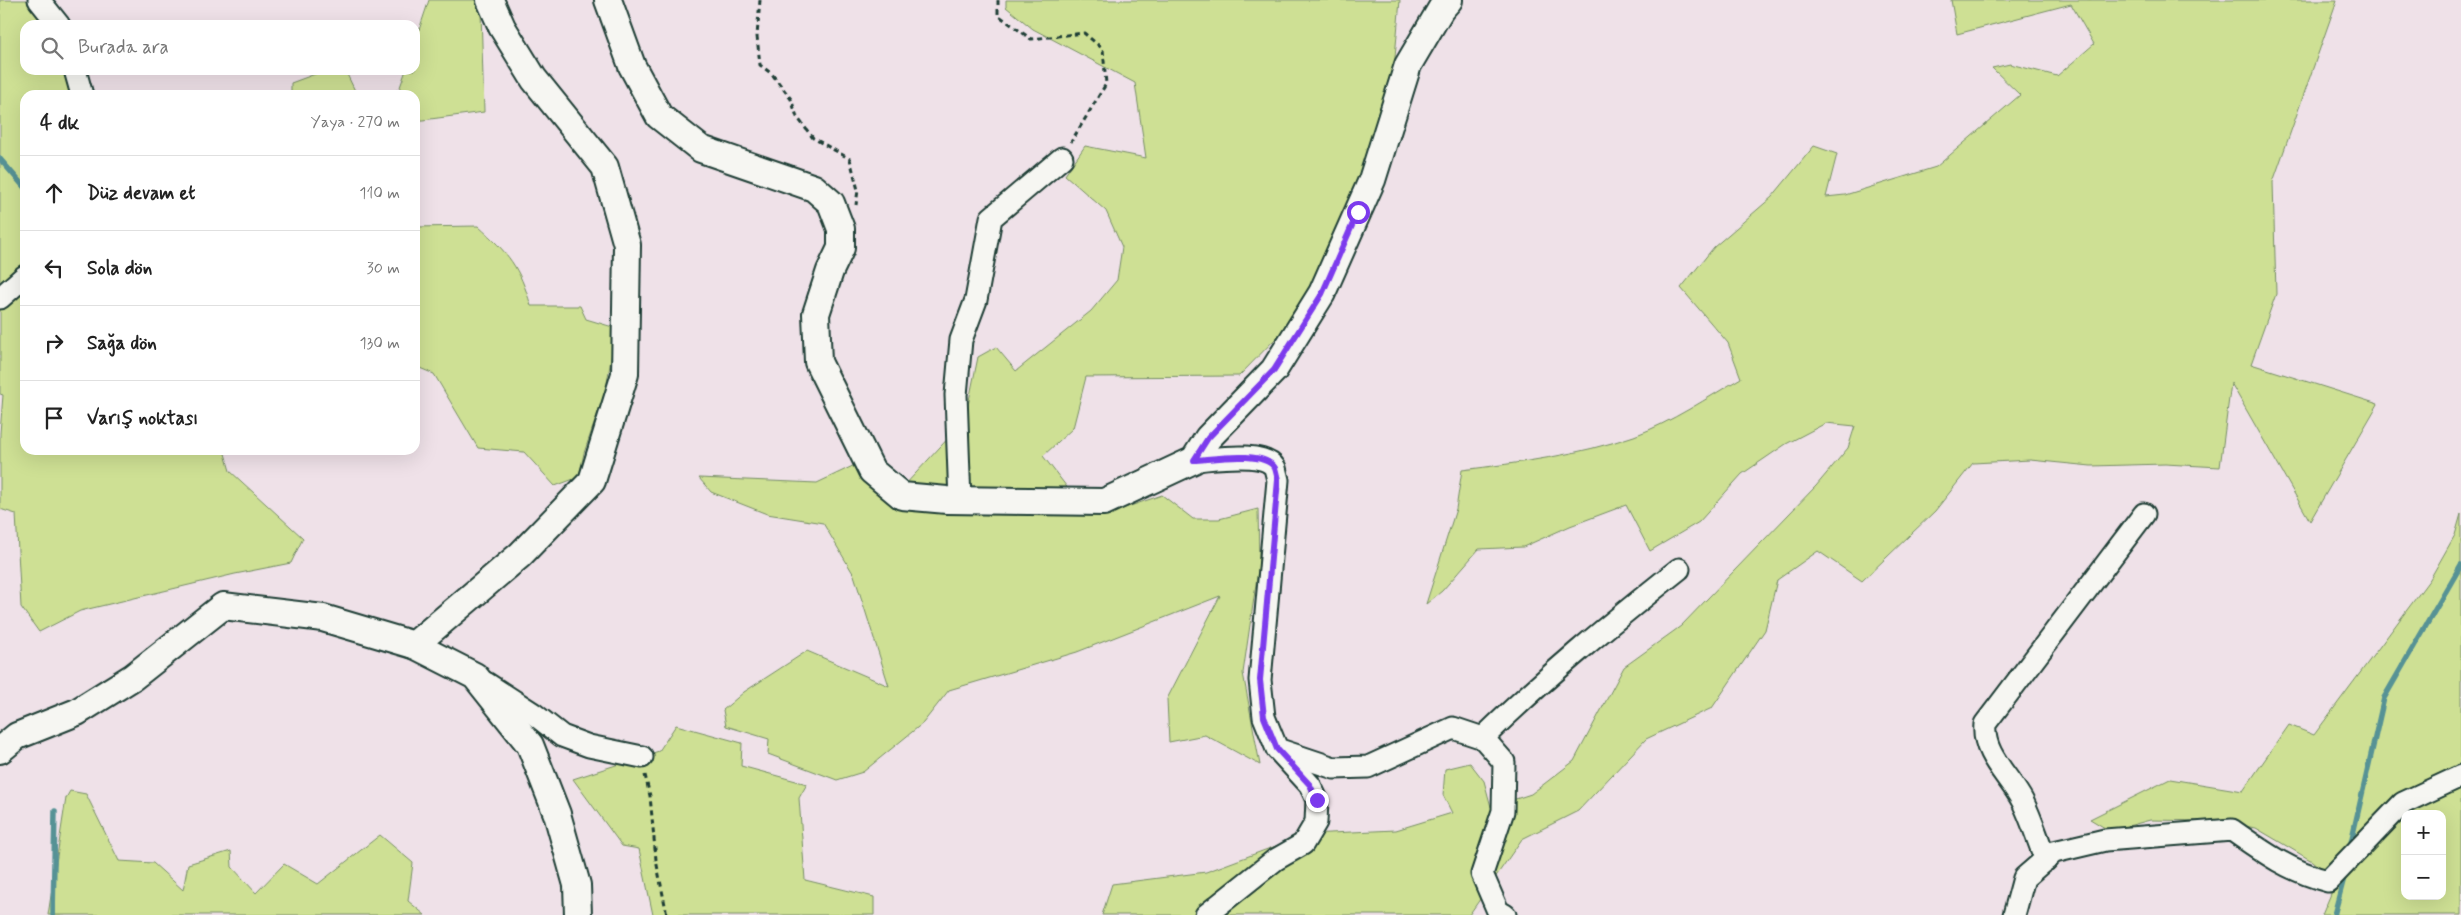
<!DOCTYPE html>
<html lang="tr">
<meta charset="utf-8">
<style>
body{margin:0;font-family:Mynerve,sans-serif;background:#f2f2f2;color:#222}
.controls{position:absolute;right:15px;bottom:15px;display:grid;overflow:hidden;border-radius:10px;box-shadow:0 5px 20px #0002}
.controls button{width:45px;height:45px;display:grid;place-items:center;padding:0;border:0;border-bottom:1px solid #e0e0e0;background:#fff;color:#222;font:25px sans-serif}
.stop{position:absolute;width:15px;height:15px;margin:-11px;border:4px solid #7c3aed;border-radius:50%;background:#fff}
.stop.end{background:#7c3aed;border-color:#fff;box-shadow:0 1px 5px #0008}
.list{margin:0;padding:0;list-style:none}
h2{display:flex;justify-content:space-between;align-items:center;height:65px;margin:0;padding:0 20px;font-size:21px}
h2 small{font-size:16px;font-weight:400;color:#767676}
.list li{display:grid;grid-template-columns:32px 1fr auto;gap:15px;align-items:center;box-sizing:border-box;height:75px;padding:0 20px;border-top:1px solid #e0e0e0}
.list b{display:block;font-size:19px;white-space:nowrap}
.list em{font-size:16px;font-style:normal;color:#767676}
.icon{flex:none;width:28px;height:28px;fill:none;stroke:currentColor;stroke-width:2;stroke-linecap:round;stroke-linejoin:round}
.map{position:relative;flex:none;width:2461px;height:915px;overflow:hidden}
.search{position:absolute;background:#fff;box-shadow:0 5px 20px #0002;left:20px;top:20px;width:400px;height:55px;display:flex;align-items:center;gap:12px;box-sizing:border-box;padding:0 18px;border-radius:15px;color:#767676;font-size:19px}
.panel{position:absolute;background:#fff;box-shadow:0 5px 20px #0002;left:20px;top:90px;width:400px;height:365px;border-radius:15px}
.map>svg:first-child{display:block}
.green{fill:#cee094;stroke:#768e64;fill-rule:evenodd}
.lines{fill:none;stroke-linecap:round;stroke-linejoin:round}
.stream{stroke:#569295;stroke-width:5.5}
.minor-casing{stroke:#1f3d34;stroke-width:25}
.tertiary-casing{stroke:#1f3d34;stroke-width:30}
.path{stroke:#1f3d34;stroke-width:3;stroke-dasharray:5 4;stroke-linecap:butt}
.minor{stroke:#f6f6f2;stroke-width:21}
.tertiary{stroke:#f6f6f2;stroke-width:26}
.route{stroke:#7c3aed;stroke-width:6}
</style>
<div class="map">
<svg width="2461" height="915" viewBox="0 0 2461 915">
<rect width="100%" height="100%" fill="#efe1e8"/>
<filter id="ink" filterUnits="userSpaceOnUse"><feTurbulence type="fractalNoise" baseFrequency=".02" numOctaves="2"/><feDisplacementMap in="SourceGraphic" scale="10" xChannelSelector="R" yChannelSelector="G"/><feConvolveMatrix kernelMatrix="1 2 1 2 8 2 1 2 1" color-interpolation-filters="sRGB"/></filter>
<g filter="url(#ink)">
<!-- green -->
<g class="green">
<path d="M0 0H26L51 25H25V70H66L73 95H25V450H224L230 471 303 538 291 563 235 574 80 611 39 632 21 607 16 514 0 509V433L3 395 0 394Z"/>
<path d="M429 0H500L481 11 484 112 415 121V95H363L399 90 406 70H415V42Z"/>
<path d="M1006 0H1400L1393 80 1364 177 1308 293 1281 333 1239 376 1086 377 1073 428 1043 456 1070 491 1116 511 1162 495 1193 519H1219L1258 509 1259 563 1243 673 1260 765 1205 735 1169 742 1167 699 1220 596 1077 652 949 690 923 723 863 772 837 780 768 754 769 739 726 726 723 710 744 692 807 651 889 686 854 575 823 523 767 514 711 492 699 478 817 483 859 463 891 500 965 420 978 357 996 347 1016 371 1091 311 1117 280 1122 247 1106 211 1065 175 1085 146 1146 158 1135 83 1033 29 1006 7Z"/>
<path d="M1951 0H2337L2273 182 2276 294 2251 364 2378 404 2310 521 2231 383 2220 467 2165 464 2091 466 2030 460 1973 463 1935 511 1862 581 1818 551 1777 580 1765 630 1712 708 1646 739 1578 811 1522 839 1469 915H1102L1112 884 1206 872 1308 834 1396 830 1452 813 1443 795 1445 769 1470 763 1484 781 1491 807 1531 794 1574 761 1624 667 1681 626 1816 486 1848 448 1855 426 1826 423 1786 444 1742 474 1699 522 1650 551 1626 505 1570 526 1523 547 1479 549 1442 591 1426 604 1456 509 1462 470C1519 463 1579 455 1634 436 1672 422 1707 398 1741 378L1728 343 1681 288 1714 247 1772 197 1814 146 1837 154 1826 197 1845 195 1936 167 2020 95 1992 68 2010 64 2057 76 2094 44 2071 4 1957 34Z"/>
<path d="M326 70H345L357 95H291V83Z"/>
<path d="M478 226C509 254 519 266 531 306H580L586 319 616 328 606 389 584 453 579 477 555 486 524 452 478 448 434 374 415 366V227Z"/>
<path d="M2461 514V915H2322L2336 882 2312 861 2256 828 2213 821 2150 820 2110 831 2090 819 2170 779 2243 791 2289 725 2314 735 2430 579 2455 535ZM2405 814H2442V896H2405Z"/>
<path d="M676 725 742 743 741 766 807 784 799 798 805 880 874 897V915H653L639 849 622 846 573 779 659 751Z"/>
<path d="M70 791 86 794 119 861 153 863 183 890 188 864 231 851 232 867 256 893 284 864 318 884 380 835 413 863 408 901 425 915H48L66 798Z"/>
</g>
<g class="lines">
<!-- stream -->
<g class="stream">
<path d="M0 159 25 188"/>
<path d="M2350 847 2384 698 2461 565"/>
<path d="M53 915 55 811"/>
<path d="M2334 915 2345 874"/>
</g>
<defs>
<g id="minor">
<path d="M39 0 59 25"/>
<path d="M75 70 82 95"/>
<path d="M0 298 25 276"/>
<path d="M1194 460C1213 459 1264 450 1275 468 1276 472 1277 476 1278 480L1260 680 1264 717 1277 749 1334 768 1368 767 1453 728 1483 738 1504 762 1503 811 1482 874 1498 911 1505 915"/>
<path d="M960 501 956 395 961 340 976 300 991 218 1062 158"/>
<path d="M486 683 534 714 562 736 589 746 642 757"/>
<path d="M1483 738C1545 677 1611 623 1679 569"/>
<path d="M2046 860C2038 841 2032 820 2023 802 2010 776 1982 755 1985 724L2144 514"/>
<path d="M1206 915 1275 860 1303 844 1316 822 1317 800 1310 785 1278 750"/>
<path d="M2014 915 2024 878 2054 852 2105 840 2232 830C2263 852 2291 872 2328 881L2403 803 2461 776"/>
</g>
<g id="tertiary">
<path d="M608 0 632 66 659 116 701 149 814 188 831 203 841 229V248L830 271 816 314 818 362 872 471 902 496 947 500 1104 502 1194 460 1208 438 1274 370 1322 293 1372 180 1408 65 1441 9 1449 0"/>
<path d="M414 645 520 555 592 481 625 374 627 245 605 167 534 79 502 27 490 0"/>
<path d="M0 750 17 736 77 712 133 677 223 606 323 618 414 645 475 676 530 745 557 814 577 885 578 915"/>
</g>
</defs>
<!-- minor casing -->
<use href="#minor" class="minor-casing"/>
<!-- tertiary casing -->
<use href="#tertiary" class="tertiary-casing"/>
<!-- path -->
<g class="path">
<path d="M760 0 757 36 760 65 772 74 791 99 797 117 813 138 850 159 858 190 856 205"/>
<path d="M998 0V15L1031 39 1084 33 1103 49 1106 84 1071 142"/>
<path d="M645 775 650 796 656 860 667 915"/>
</g>
<!-- minor -->
<use href="#minor" class="minor"/>
<!-- tertiary -->
<use href="#tertiary" class="tertiary"/>
</g>
</g>
<g class="lines" filter="url(#ink)">
<!-- route -->
<path class="route" d="M1317 800 1310 785 1277 749 1264 717 1260 680 1278 480C1277 476 1276 471 1275 468 1264 450 1213 459 1194 460L1208 438 1274 370 1322 294 1358 212"/>
</g>
</svg>
<div class="controls">
<button>+</button>
<button>−</button>
</div>
<div class="stop" style="left:1358px;top:212px"></div>
<div class="stop end" style="left:1317px;top:800px"></div>
<div class="search"><svg class="icon" aria-label="search" viewBox="0 0 24 24"><circle cx="10" cy="10" r="6"/><path d="M15 15l6 6"/></svg>Burada ara</div>
<section class="panel">
<h2>4 dk<small>Yaya · 270 m</small></h2>
<ul class="list">
<li><svg class="icon" aria-label="ahead" viewBox="0 0 24 24"><path d="M12 20V5M6 11l6-6 6 6"/></svg><div><b>Düz devam et</b></div><em>110 m</em></li>
<li><svg class="icon" aria-label="left" viewBox="0 0 24 24"><path d="M17 20v-9H6M10 6l-5 5 5 5"/></svg><div><b>Sola dön</b></div><em>30 m</em></li>
<li><svg class="icon" aria-label="right" viewBox="0 0 24 24"><path d="M7 20v-9h11M14 6l5 5-5 5"/></svg><div><b>Sağa dön</b></div><em>130 m</em></li>
<li><svg class="icon" aria-label="arrive" viewBox="0 0 24 24"><path d="M6 21V4h12l-3 4 3 4H6"/></svg><div><b>Varış noktası</b></div></li>
</ul>
</section>
</div>
